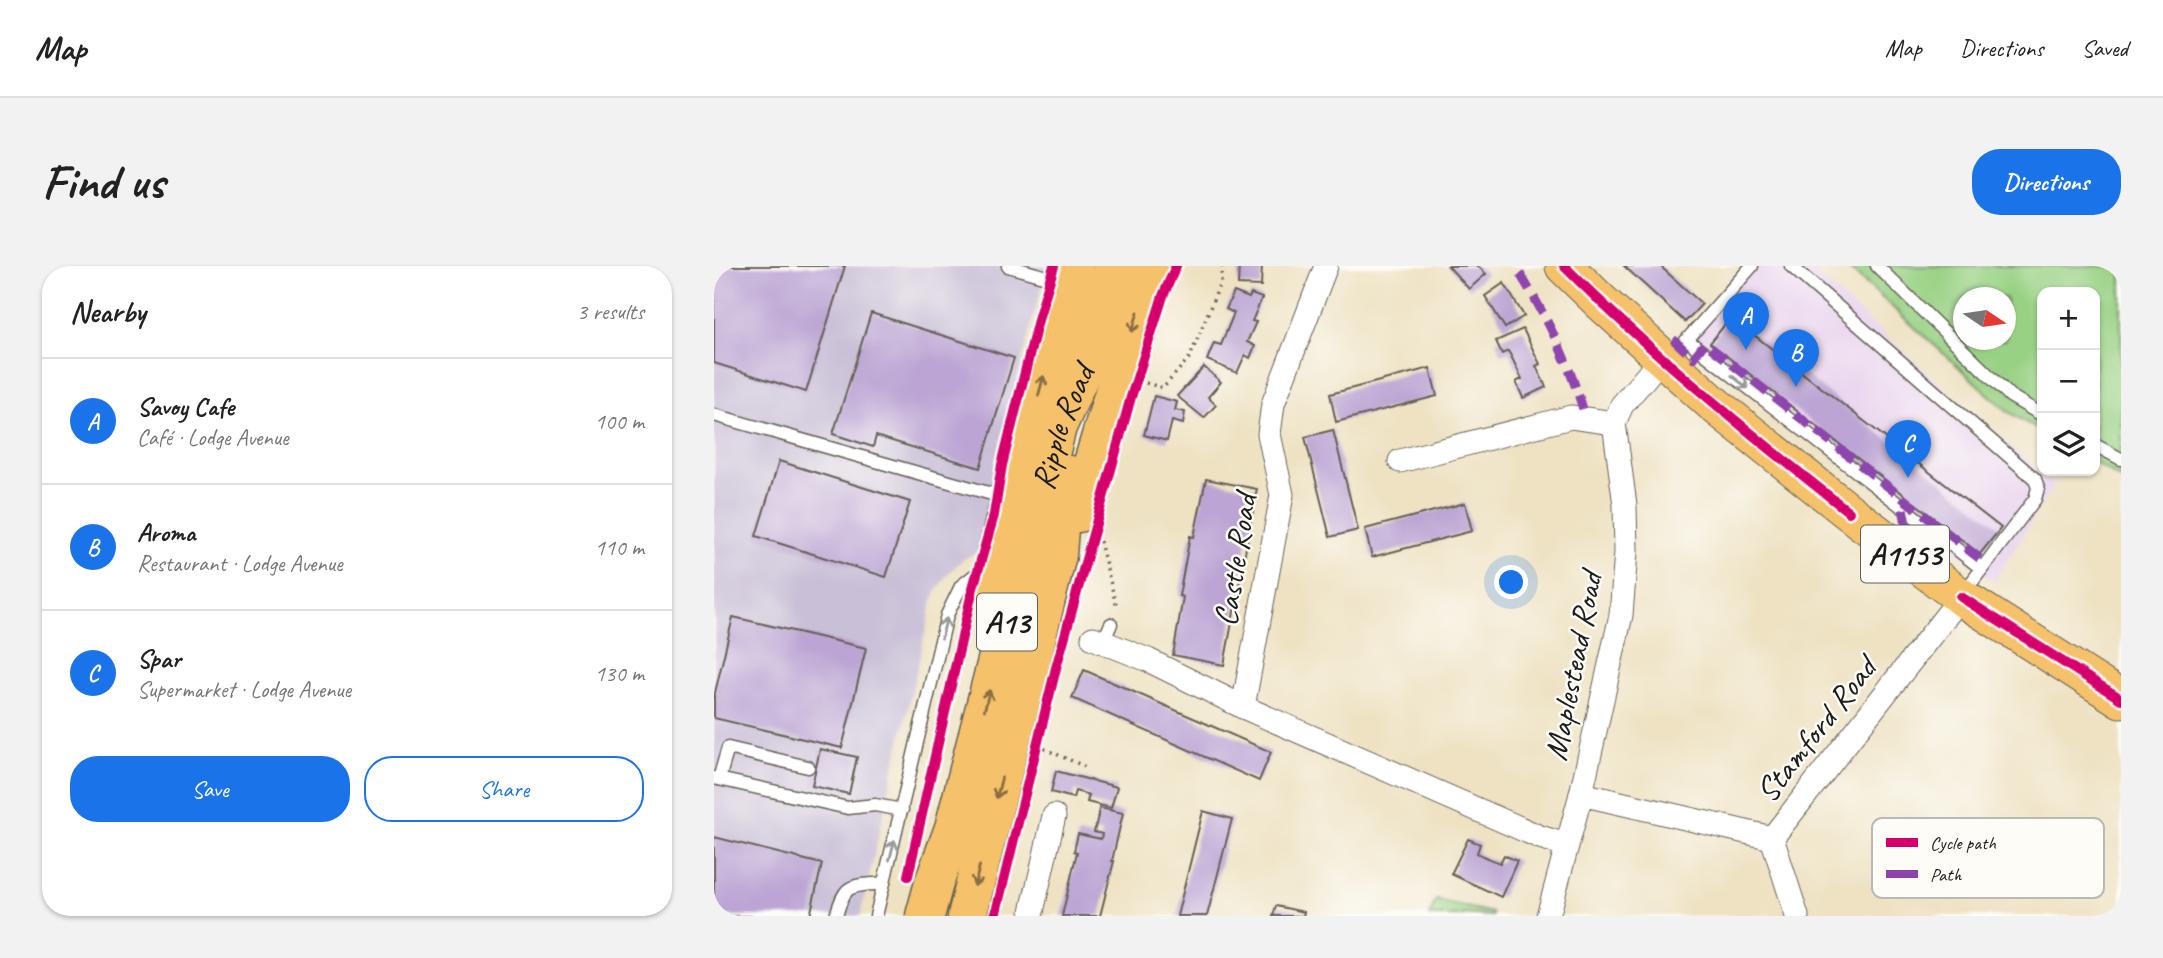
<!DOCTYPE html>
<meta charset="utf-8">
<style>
body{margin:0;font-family:Caveat,sans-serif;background:#f2f2f2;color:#222}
.controls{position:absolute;right:21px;top:21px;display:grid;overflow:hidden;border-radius:14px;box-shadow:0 2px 5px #0004}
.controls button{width:63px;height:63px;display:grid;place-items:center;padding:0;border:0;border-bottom:2px solid #e0e0e0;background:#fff;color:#222;font:35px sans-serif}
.compass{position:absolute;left:1239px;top:21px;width:63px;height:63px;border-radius:50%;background:#fff;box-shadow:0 2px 5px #0004;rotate:103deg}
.you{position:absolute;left:798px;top:317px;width:24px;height:24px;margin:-18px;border:5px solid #fff;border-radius:50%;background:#1a73e8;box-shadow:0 0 0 10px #1a73e833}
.badge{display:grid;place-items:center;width:46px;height:46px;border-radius:50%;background:#1a73e8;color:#fff;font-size:23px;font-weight:700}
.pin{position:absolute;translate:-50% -58px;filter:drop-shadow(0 2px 4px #0008)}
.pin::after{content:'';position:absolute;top:37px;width:24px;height:21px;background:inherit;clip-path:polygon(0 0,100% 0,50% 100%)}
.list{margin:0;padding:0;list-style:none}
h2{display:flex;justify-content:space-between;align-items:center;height:91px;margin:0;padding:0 28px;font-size:30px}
h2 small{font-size:23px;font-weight:400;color:#767676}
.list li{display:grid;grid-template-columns:46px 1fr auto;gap:21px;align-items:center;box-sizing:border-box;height:126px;padding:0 28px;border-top:2px solid #e0e0e0}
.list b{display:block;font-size:26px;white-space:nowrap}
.list p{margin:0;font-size:23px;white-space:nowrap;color:#767676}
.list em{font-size:23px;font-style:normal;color:#767676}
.actions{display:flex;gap:14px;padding:21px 28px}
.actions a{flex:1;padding:16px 0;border:2px solid #1a73e8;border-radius:28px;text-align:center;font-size:24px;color:#1a73e8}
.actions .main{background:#1a73e8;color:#fff}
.icon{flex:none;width:38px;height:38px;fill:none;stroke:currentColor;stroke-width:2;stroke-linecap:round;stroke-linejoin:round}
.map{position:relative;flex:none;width:1407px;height:650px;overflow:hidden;border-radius:28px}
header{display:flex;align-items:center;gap:42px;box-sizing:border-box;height:98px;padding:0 35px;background:#fff;border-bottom:2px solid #e0e0e0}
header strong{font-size:33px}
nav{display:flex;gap:38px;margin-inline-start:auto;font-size:24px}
.intro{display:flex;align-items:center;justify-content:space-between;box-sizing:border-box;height:168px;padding:0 42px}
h1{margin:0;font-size:49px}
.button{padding:18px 32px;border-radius:28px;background:#1a73e8;color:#fff;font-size:24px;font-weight:700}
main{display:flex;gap:42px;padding:0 42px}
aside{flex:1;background:#fff;border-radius:28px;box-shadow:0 2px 5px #0004}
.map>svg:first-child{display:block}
.built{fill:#e8d2ee}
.industrial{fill:#c9bfd7}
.green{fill:#99d184;stroke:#5a7650;stroke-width:2;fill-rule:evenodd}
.building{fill:#bca5d4}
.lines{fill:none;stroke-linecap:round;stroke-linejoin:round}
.lane-casing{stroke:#666156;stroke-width:15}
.street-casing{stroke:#666156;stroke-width:25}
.primary-casing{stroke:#666156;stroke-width:39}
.highway-casing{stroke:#666156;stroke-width:41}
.path{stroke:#666156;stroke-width:3.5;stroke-dasharray:2 5;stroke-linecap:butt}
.lane{stroke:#fff;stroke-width:12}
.street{stroke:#fff;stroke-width:23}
.primary{stroke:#f5c16b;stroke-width:37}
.highway{stroke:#f5c16b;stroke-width:38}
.quiet{stroke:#8e44ad;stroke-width:9;stroke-dasharray:18 9;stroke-linecap:butt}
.cycleway-casing{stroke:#fdfcf7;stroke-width:15}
.cycleway{stroke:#d6006c;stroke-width:10}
.oneway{stroke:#886e44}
.oneway2{stroke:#999}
.labels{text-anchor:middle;stroke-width:5;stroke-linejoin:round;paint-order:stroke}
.shield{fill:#fdfcf7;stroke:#605f5e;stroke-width:2}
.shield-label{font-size:32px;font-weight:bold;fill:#1c1c1c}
.street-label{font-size:33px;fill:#1c1c1c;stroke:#fdfcf7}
.key{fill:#fdfcf7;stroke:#bab9b5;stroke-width:2}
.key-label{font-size:19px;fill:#1c1c1c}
</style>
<header>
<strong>Map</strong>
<nav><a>Map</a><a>Directions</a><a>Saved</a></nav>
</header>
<div class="intro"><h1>Find us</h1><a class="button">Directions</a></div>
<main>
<aside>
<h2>Nearby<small>3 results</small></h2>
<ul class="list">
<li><span class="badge">A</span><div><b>Savoy Cafe</b><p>Café · Lodge Avenue</p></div><em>100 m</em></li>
<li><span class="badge">B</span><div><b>Aroma</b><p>Restaurant · Lodge Avenue</p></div><em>110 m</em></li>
<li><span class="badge">C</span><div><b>Spar</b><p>Supermarket · Lodge Avenue</p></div><em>130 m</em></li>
</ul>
<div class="actions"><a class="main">Save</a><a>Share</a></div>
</aside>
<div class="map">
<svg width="1407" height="650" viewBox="0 0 1407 650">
<rect width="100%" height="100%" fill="#fdfcf7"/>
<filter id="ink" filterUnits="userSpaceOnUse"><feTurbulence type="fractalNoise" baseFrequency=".0143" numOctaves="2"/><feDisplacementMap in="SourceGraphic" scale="14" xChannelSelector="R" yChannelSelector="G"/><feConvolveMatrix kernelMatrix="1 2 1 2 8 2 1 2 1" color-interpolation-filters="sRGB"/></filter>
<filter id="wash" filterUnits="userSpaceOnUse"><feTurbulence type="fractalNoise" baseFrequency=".00686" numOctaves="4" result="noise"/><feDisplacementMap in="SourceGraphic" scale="28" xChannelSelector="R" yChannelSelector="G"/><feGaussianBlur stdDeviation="1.57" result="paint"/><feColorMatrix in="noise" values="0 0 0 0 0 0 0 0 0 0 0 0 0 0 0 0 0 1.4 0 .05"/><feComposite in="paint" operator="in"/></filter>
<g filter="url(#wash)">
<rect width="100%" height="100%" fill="#eee2c3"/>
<!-- built -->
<path class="built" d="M1034 0H1093L1340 219 1280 316 977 75Z"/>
<!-- industrial -->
<path class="industrial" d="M0 0H335L323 37 282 195 274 253 265 284 247 295 233 309 220 329 146 650H0Z"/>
<!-- green -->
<g class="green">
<path d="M1133 0H1407V213L1381 197V26H1328V166L1293 145ZM1250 32H1292V74H1250Z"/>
<path d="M722 634 778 647V650L749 648 748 650H715Z"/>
</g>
<g id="blocks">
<!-- building -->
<g class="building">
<path d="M0 0H131L92 126 0 97Z"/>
<path d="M525 0H548L547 20 524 19Z"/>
<path d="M734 0H764L772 8 755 23Z"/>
<path d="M910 0H946L988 38 971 56Z"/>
<path d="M790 17 810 50 791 62 771 30Z"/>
<path d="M520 26 535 32 537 28 548 32 538 55 542 56 533 76 541 80 536 92 531 89 523 107 493 94 500 77 507 79 520 47 512 43Z"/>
<path d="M157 47 300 92 266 202 162 170 159 181 119 168Z"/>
<path d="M1017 51 1287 262 1266 288 996 77Z"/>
<path d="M809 63 826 98 822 100 832 121 809 132 802 116 808 113 797 90 794 85 788 88 782 75Z"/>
<path d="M490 101 507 116 494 131 502 139 490 152 463 130Z"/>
<path d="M716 102 723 130 622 156 616 128Z"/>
<path d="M440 130 463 136 461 144 471 146 469 158 458 155 453 175 430 169Z"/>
<path d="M619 164 644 264 616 271 591 171Z"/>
<path d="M65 195 196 236 172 311 42 270Z"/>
<path d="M492 213 543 223 510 399 459 389 469 331 465 330 476 270 480 271Z"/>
<path d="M751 237 758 265 658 291 651 263Z"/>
<path d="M19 351 152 382 128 482 0 452V431Z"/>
<path d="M370 404 557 486 545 515 358 432Z"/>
<path d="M106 483 143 491 135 528 98 520Z"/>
<path d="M342 505 403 521 397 542 373 536 375 529 361 525 359 532 337 526Z"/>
<path d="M386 542 409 547 398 595H400L386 650H348L363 586 360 585 364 568 387 573 388 568 380 566Z"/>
<path d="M489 545 518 553 493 650H463Z"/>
<path d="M0 571 108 598 96 650H0Z"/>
<path d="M754 573 766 578 763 587 773 592 786 597 790 589 803 595 787 631 737 608Z"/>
<path d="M562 640 590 646 589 650H559Z"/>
</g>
</g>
</g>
<g filter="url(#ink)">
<use href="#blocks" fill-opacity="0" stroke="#666156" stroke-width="2"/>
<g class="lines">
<defs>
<g id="lane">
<path d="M294 0 354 17"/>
<path d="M1077 0 1321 213 1324 222 1321 233 1248 329"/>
<path d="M1163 0 1296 130 1328 149"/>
<path d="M973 74 1267 302"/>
<path d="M955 94 1038 0"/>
<path d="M0 149 292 232"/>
<path d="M1381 179 1407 193"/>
<path d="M389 376 397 358"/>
<path d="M0 512 134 542 161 539 188 544"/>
<path d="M5 513 14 482 94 501"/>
<path d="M122 650C132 615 136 621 170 617"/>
<path d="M162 650 233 349 247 320 270 302"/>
</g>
<g id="street">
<path d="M686 195 857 151 900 157"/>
<path d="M379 372 434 394 529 441 826 571 852 579"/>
<path d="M529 441 568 229 555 168 559 138 612 0"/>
<path d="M867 528 1058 572"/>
<path d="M1058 572 1247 331"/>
<path d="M1058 572 1083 650"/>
<path d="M317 650 340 550"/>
<path d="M834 650 867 528 907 349 912 286 911 239 900 157 908 139 949 91"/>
</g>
<path id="primary" d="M850 0 887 36 1002 140 1135 246 1247 331 1407 433"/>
<g id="highway">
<path d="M364 247 438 0"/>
<path d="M275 319 296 234 361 0"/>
<path id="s1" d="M211 650 220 617 240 562 343 161 371 98 400 0"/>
<path d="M253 650 343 289 346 249 356 209"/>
</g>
</defs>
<!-- lane casing -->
<use href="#lane" class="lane-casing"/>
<!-- street casing -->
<use href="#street" class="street-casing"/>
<!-- primary casing -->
<use href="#primary" class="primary-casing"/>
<!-- highway casing -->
<use href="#highway" class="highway-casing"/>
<!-- path -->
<g class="path">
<path d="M432 117 449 122 476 91 507 15 508 0"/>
<path d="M382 270 385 272 403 342"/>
<path d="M324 480 374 502"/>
</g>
<!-- lane -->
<use href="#lane" class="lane"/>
<!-- street -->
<use href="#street" class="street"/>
<!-- primary -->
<use href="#primary" class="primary"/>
<!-- highway -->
<use href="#highway" class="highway"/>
<!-- quiet -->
<g class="quiet">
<path d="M806 8C833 51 854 95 869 143"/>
<path d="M959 73 979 92 991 77 1271 297"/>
<path d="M1187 285 1195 274 1189 242 1193 236"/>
</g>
<defs>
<g id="cycleway">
<path d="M850 0C939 89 1036 168 1135 246"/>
<path d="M1247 331 1407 433"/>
<path d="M194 610 259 322 280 249 288 199 325 50 340 0"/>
<path d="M281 650 342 402 417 131 449 30 462 0"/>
</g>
</defs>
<!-- cycleway casing -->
<use href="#cycleway" class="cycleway-casing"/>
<!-- cycleway -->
<use href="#cycleway" class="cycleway"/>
</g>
<!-- one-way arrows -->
<defs><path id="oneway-shaft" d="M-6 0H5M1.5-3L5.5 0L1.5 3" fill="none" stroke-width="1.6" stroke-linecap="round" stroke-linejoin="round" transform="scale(1.75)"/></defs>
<g class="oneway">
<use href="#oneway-shaft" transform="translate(421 56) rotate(107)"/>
<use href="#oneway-shaft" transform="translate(327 120) rotate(-75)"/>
<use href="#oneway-shaft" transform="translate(273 434) rotate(-76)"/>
<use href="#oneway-shaft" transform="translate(285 522) rotate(104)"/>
<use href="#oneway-shaft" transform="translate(263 610) rotate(104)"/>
</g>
<g class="oneway2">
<use href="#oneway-shaft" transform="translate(1026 116) rotate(38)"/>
<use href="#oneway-shaft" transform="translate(230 362) rotate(-76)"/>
<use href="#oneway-shaft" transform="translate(178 584) rotate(-76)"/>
</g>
</g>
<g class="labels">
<!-- shield labels -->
<g class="shield">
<rect x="1147" y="259.5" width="88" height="57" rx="5"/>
<rect x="263" y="327.5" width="60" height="57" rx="5"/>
</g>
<g class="shield-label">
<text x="1191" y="299">A1153</text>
<text x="293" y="367">A13</text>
</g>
<!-- street labels -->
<g class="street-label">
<text dy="12" stroke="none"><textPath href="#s1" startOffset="508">Ripple Road</textPath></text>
<text transform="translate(520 294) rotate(-81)" y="12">Castle Road</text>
<text transform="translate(858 400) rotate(-79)" y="12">Maplestead Road</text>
<text transform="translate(1101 463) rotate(-52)" y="12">Stamford Road</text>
</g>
</g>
<!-- legend -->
<rect x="1158" y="552" width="232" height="80" rx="10" class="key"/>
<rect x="1172" y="572" width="32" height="9" fill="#d6006c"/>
<rect x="1172" y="604" width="32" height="8" fill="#8e44ad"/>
<g class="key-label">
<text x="1216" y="583">Cycle path</text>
<text x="1216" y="615">Path</text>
</g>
</svg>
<div class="controls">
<button>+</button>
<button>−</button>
<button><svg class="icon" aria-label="layers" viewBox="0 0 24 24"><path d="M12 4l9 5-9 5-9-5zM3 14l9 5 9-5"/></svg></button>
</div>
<svg class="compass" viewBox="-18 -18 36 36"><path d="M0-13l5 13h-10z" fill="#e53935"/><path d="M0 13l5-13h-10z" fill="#767676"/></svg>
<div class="you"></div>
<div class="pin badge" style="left:1032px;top:84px">A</div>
<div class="pin badge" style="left:1082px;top:121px">B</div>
<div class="pin badge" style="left:1194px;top:212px">C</div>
</div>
</main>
